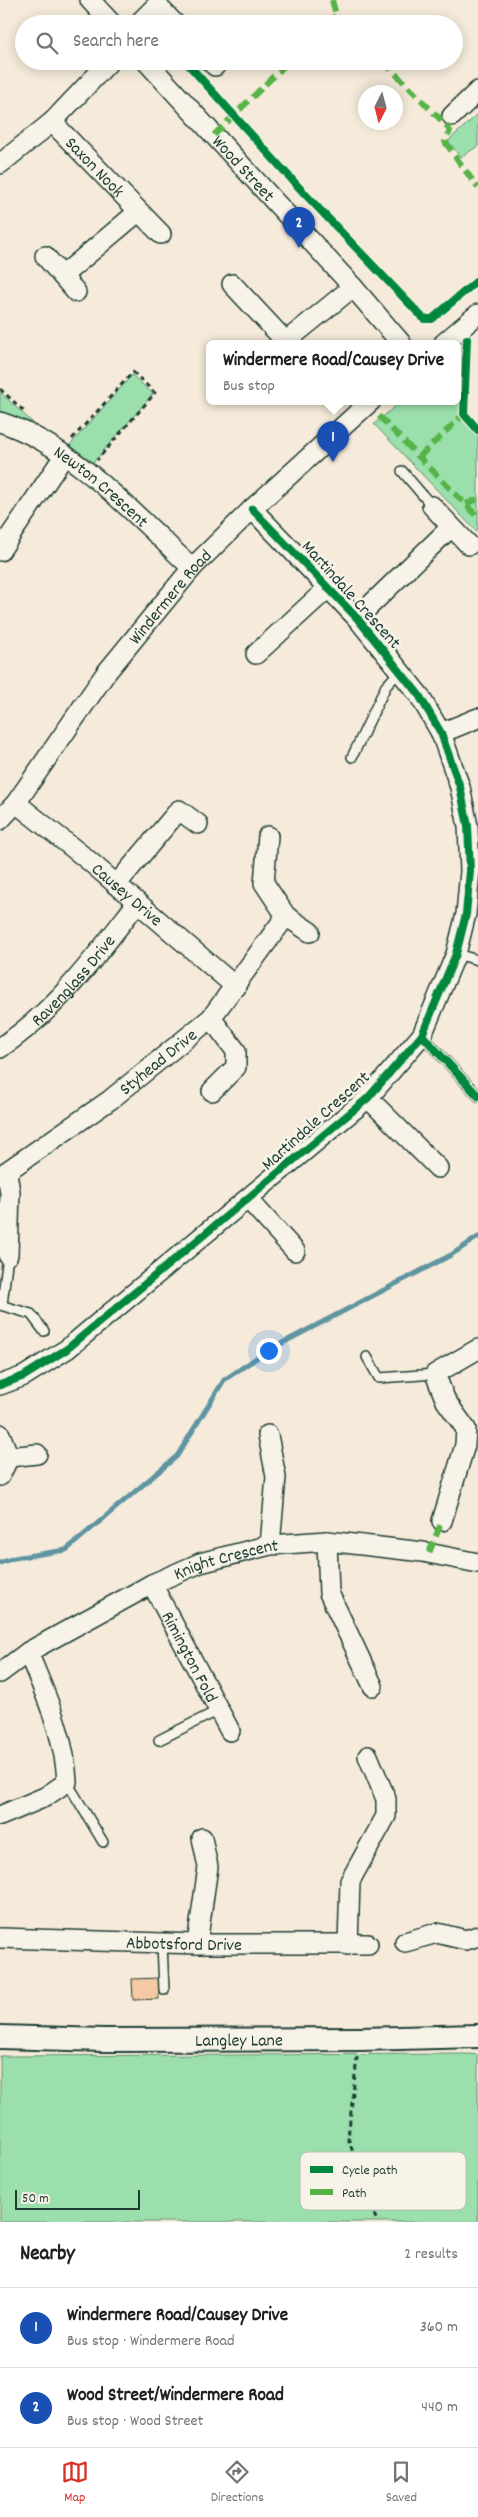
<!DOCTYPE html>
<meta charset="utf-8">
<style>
body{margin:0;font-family:Dekko,sans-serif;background:#f6f6f6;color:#202124}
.compass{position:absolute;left:358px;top:85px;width:45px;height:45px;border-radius:50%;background:#fff;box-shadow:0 2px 12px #0003;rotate:186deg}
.scale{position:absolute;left:15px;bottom:12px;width:125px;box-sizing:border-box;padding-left:5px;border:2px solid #1f3d34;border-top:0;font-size:14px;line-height:18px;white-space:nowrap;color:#1f3d34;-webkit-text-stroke:4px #f7f3e8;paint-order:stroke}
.you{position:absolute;left:268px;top:1350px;width:18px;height:18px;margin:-12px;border:4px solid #fff;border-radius:50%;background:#1a73e8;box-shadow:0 0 0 8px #1a73e833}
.badge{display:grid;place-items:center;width:32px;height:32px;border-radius:50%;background:#d93025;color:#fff;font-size:16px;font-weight:700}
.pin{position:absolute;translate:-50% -41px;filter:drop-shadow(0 1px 2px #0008)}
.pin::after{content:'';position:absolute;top:26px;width:18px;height:15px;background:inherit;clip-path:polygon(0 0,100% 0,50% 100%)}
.popup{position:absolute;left:206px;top:340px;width:255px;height:65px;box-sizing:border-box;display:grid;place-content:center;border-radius:8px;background:#fff;filter:drop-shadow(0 1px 4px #0005);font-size:16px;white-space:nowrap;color:#757577}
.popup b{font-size:19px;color:#202124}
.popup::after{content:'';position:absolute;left:50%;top:100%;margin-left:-10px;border:10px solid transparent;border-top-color:#fff}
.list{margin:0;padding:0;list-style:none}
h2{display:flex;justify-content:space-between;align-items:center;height:65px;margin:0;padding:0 20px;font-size:21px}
h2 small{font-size:16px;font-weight:400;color:#757577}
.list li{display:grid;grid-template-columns:32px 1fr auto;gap:15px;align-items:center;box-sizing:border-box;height:80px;padding:0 20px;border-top:1px solid #e0e0e0}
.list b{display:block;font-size:19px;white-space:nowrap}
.list p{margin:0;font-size:16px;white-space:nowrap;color:#757577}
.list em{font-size:16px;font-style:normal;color:#757577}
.icon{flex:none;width:28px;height:28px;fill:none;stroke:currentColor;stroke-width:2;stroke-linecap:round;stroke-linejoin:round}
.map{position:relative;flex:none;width:478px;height:2222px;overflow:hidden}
.search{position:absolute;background:#fff;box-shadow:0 2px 12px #0003;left:15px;right:15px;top:15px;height:55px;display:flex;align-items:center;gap:12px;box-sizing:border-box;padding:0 18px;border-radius:28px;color:#757577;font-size:19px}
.sheet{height:225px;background:#fff}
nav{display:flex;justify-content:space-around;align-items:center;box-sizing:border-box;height:70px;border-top:1px solid #e0e0e0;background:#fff;font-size:14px;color:#757577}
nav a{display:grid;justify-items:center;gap:2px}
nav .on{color:#d93025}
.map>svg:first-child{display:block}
.green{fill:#9be0ac;stroke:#5d8e70}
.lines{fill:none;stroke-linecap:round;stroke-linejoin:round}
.stream{stroke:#5e94a1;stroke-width:5}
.building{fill:#f4c9a3;stroke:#1f3d34}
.service-casing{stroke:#1f3d34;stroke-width:12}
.minor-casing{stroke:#1f3d34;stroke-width:22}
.tertiary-casing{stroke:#1f3d34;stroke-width:26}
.path{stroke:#1f3d34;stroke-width:3;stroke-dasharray:5 4;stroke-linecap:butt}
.service{stroke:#f7f3e8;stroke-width:9}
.minor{stroke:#f7f3e8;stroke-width:19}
.tertiary{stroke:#f7f3e8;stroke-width:22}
.quiet{stroke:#55b346;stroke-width:6;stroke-dasharray:12 6;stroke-linecap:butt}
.cycleway-casing{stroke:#f7f3e8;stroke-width:11}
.cycleway{stroke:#00873e;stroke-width:8}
.labels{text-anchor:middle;stroke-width:5;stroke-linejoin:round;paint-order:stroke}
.street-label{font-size:18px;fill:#1f3d34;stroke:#f7f3e8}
.key{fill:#f7f3e8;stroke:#b6bcb2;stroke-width:1}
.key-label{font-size:14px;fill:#1f3d34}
</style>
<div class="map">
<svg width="478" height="2222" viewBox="0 0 478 2222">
<rect width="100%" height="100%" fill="#f6ebda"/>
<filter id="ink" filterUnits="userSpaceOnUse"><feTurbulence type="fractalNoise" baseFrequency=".02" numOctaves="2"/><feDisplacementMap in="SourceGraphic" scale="10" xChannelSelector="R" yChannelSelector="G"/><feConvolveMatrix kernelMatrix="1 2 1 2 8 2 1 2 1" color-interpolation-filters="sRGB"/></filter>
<g filter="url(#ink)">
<!-- green -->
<g class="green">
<path d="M478 114V146L461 157 448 141Z"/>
<path d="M132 375 153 394 93 463 70 445Z"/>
<path d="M0 392 33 423 0 414Z"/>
<path d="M457 400 478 423V533L374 424 402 401Z"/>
<path d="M470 2054 478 2055V2222H0V2056Z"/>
</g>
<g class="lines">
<!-- stream -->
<path class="stream" d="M0 1563 14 1558 66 1550 177 1456 224 1380 267 1351 451 1255 478 1237"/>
</g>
<!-- building -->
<path class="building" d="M159 1978V1999L133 2000 132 1979Z"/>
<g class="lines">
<defs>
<g id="service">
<path d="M402 471 432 506"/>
<path d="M352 757 386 686 400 671"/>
<path d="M456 954 478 960"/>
<path d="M422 1035 478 1096"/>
<path d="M0 1305 31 1314 44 1331"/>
<path d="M2 1305 8 1255"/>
<path d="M367 1357 379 1378 435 1374"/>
<path d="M159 1740 219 1710"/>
<path d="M67 1782 103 1842"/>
<path d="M162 1943 164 1990"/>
</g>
<g id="minor">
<path d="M90 0 112 24"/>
<path d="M138 24 157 5 175 24"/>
<path id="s1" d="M146 61 353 287 401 343"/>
<path d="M210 61 215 66"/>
<path d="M452 116 478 91"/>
<path id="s2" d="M52 122 161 234"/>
<path d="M0 164 52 122 110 61"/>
<path d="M45 256 76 292"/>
<path d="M62 276 138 212"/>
<path d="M232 284 287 343"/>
<path d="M284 343 353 287"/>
<path d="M444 343 478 314"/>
<path id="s3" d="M0 422C74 446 136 516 192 568"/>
<path d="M432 506 469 545"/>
<path d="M0 551 64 456"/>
<path d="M357 618 451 527"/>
<path d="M256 654 328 588"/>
<path d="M441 733 478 718"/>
<path id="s4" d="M16 803 88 860 236 987"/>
<path id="s5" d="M0 820 16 803 106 673 192 568 252 509 371 401"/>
<path d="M268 836 264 883 286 916 310 932"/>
<path d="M116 885 179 810 198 824"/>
<path d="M211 1018 236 1051V1067L212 1091"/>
<path id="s6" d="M0 1048C58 1009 95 957 137 903"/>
<path d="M368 1098 438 1168"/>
<path d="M7 1173 10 1192 8 1255"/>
<path id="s7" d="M0 1176 110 1100 211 1018 286 916"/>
<path d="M249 1200 295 1251"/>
<path d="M0 1385 24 1376 67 1349 368 1098 422 1035 456 954 466 914 470 871 468 826 460 787 441 733 419 695 357 618 252 509"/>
<path d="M268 1435 276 1477 270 1545"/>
<path d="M9 1457 37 1454"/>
<path d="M0 1476 9 1457 0 1434"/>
<path d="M442 1521 465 1445 466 1429 446 1401 435 1374 478 1349"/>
<path d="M327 1541 329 1593 373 1686"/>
<path id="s8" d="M152 1584 230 1731"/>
<path id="s9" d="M0 1673 28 1652 152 1584 200 1563 270 1545 327 1541 423 1552 478 1563"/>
<path d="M0 1816 45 1797 67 1782C65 1735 45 1694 28 1652"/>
<path id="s10" d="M0 1938 197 1944H368"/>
<path d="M405 1942 437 1933 466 1940 478 1936"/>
<path d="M197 1944 208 1867 202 1838"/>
<path d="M348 1945 350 1881 386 1816V1799L368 1756"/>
</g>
<g id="tertiary">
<path id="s11" d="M0 2037 104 2040 360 2039 478 2036"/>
</g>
</defs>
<!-- service casing -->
<use href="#service" class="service-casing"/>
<!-- minor casing -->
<use href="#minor" class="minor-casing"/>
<!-- tertiary casing -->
<use href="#tertiary" class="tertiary-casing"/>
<!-- path -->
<g class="path">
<path d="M0 389 25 412"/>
<path d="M72 439 133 372 155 393 97 460"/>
<path d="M357 2057 348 2138 377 2222"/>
</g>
<!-- service -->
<use href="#service" class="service"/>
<!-- minor -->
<use href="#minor" class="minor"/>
<!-- tertiary -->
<use href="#tertiary" class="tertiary"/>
<!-- quiet -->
<g class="quiet">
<path d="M332 0 336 15 345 24"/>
<path d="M327 24 336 15"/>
<path d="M383 61 445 124 450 131 445 142 478 188"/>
<path d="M214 135 289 61"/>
<path d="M379 416 478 517"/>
<path d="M419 457 464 414"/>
<path d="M466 504 478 499"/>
<path d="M429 1553 442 1521"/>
</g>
<defs>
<g id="cycleway">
<path d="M185 61 304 193 424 319H432L478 280"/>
<path d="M467 339 464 414 478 430"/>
<path d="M422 1035 478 1096"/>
<path d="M0 1385 24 1376 67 1349 368 1098 422 1035 456 954 466 914 470 871 468 826 460 787 441 733 419 695 357 618 252 509"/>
</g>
</defs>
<!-- cycleway casing -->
<use href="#cycleway" class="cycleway-casing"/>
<!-- cycleway -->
<use href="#cycleway" class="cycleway"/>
</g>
</g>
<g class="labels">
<!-- street labels -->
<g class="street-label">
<text dy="6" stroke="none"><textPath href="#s2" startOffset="62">Saxon Nook</textPath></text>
<text dy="6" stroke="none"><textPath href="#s1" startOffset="145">Wood Street</textPath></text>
<text dy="6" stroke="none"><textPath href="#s3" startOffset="121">Newton Crescent</textPath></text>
<text transform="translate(352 594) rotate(48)" y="6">Martindale Crescent</text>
<text dy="6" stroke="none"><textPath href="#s5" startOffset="281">Windermere Road</textPath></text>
<text dy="6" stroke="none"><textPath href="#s4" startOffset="144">Causey Drive</textPath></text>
<text dy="6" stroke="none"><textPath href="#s6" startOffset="100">Ravenglass Drive</textPath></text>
<text dy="6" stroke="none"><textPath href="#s7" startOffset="195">Styhead Drive</textPath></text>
<text transform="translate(315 1120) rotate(-42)" y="6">Martindale Crescent</text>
<text dy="6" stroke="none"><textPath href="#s9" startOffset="255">Knight Crescent</textPath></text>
<text dy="6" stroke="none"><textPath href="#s8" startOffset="82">Rimington Fold</textPath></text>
<text dy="6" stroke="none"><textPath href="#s10" startOffset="184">Abbotsford Drive</textPath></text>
<text dy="6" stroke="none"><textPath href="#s11" startOffset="239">Langley Lane</textPath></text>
</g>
</g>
<!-- legend -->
<rect x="300" y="2152" width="166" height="58" rx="8" class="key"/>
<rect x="310" y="2166" width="23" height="7" fill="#00873e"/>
<rect x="310" y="2189" width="23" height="6" fill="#55b346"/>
<g class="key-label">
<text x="342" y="2174">Cycle path</text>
<text x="342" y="2197">Path</text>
</g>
</svg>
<svg class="compass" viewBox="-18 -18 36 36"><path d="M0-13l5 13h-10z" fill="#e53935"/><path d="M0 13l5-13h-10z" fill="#757577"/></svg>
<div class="scale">50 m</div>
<div class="you"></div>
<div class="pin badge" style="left:333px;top:462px;background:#1a4fb4">1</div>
<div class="popup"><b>Windermere Road/Causey Drive</b>Bus stop</div>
<div class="pin badge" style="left:299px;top:248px;background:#1a4fb4">2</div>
<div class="search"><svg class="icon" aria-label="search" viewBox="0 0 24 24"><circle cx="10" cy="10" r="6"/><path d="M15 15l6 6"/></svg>Search here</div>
</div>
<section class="sheet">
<h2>Nearby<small>2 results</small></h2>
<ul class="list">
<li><span class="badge" style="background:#1a4fb4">1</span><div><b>Windermere Road/Causey Drive</b><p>Bus stop · Windermere Road</p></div><em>360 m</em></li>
<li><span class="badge" style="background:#1a4fb4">2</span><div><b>Wood Street/Windermere Road</b><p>Bus stop · Wood Street</p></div><em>440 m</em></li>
</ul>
</section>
<nav>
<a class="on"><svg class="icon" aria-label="map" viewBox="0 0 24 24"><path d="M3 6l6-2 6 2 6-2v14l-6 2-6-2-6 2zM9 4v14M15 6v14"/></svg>Map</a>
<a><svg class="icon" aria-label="directions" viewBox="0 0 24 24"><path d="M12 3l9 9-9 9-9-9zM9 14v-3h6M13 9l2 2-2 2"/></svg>Directions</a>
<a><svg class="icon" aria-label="saved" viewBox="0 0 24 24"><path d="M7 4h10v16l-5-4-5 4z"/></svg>Saved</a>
</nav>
